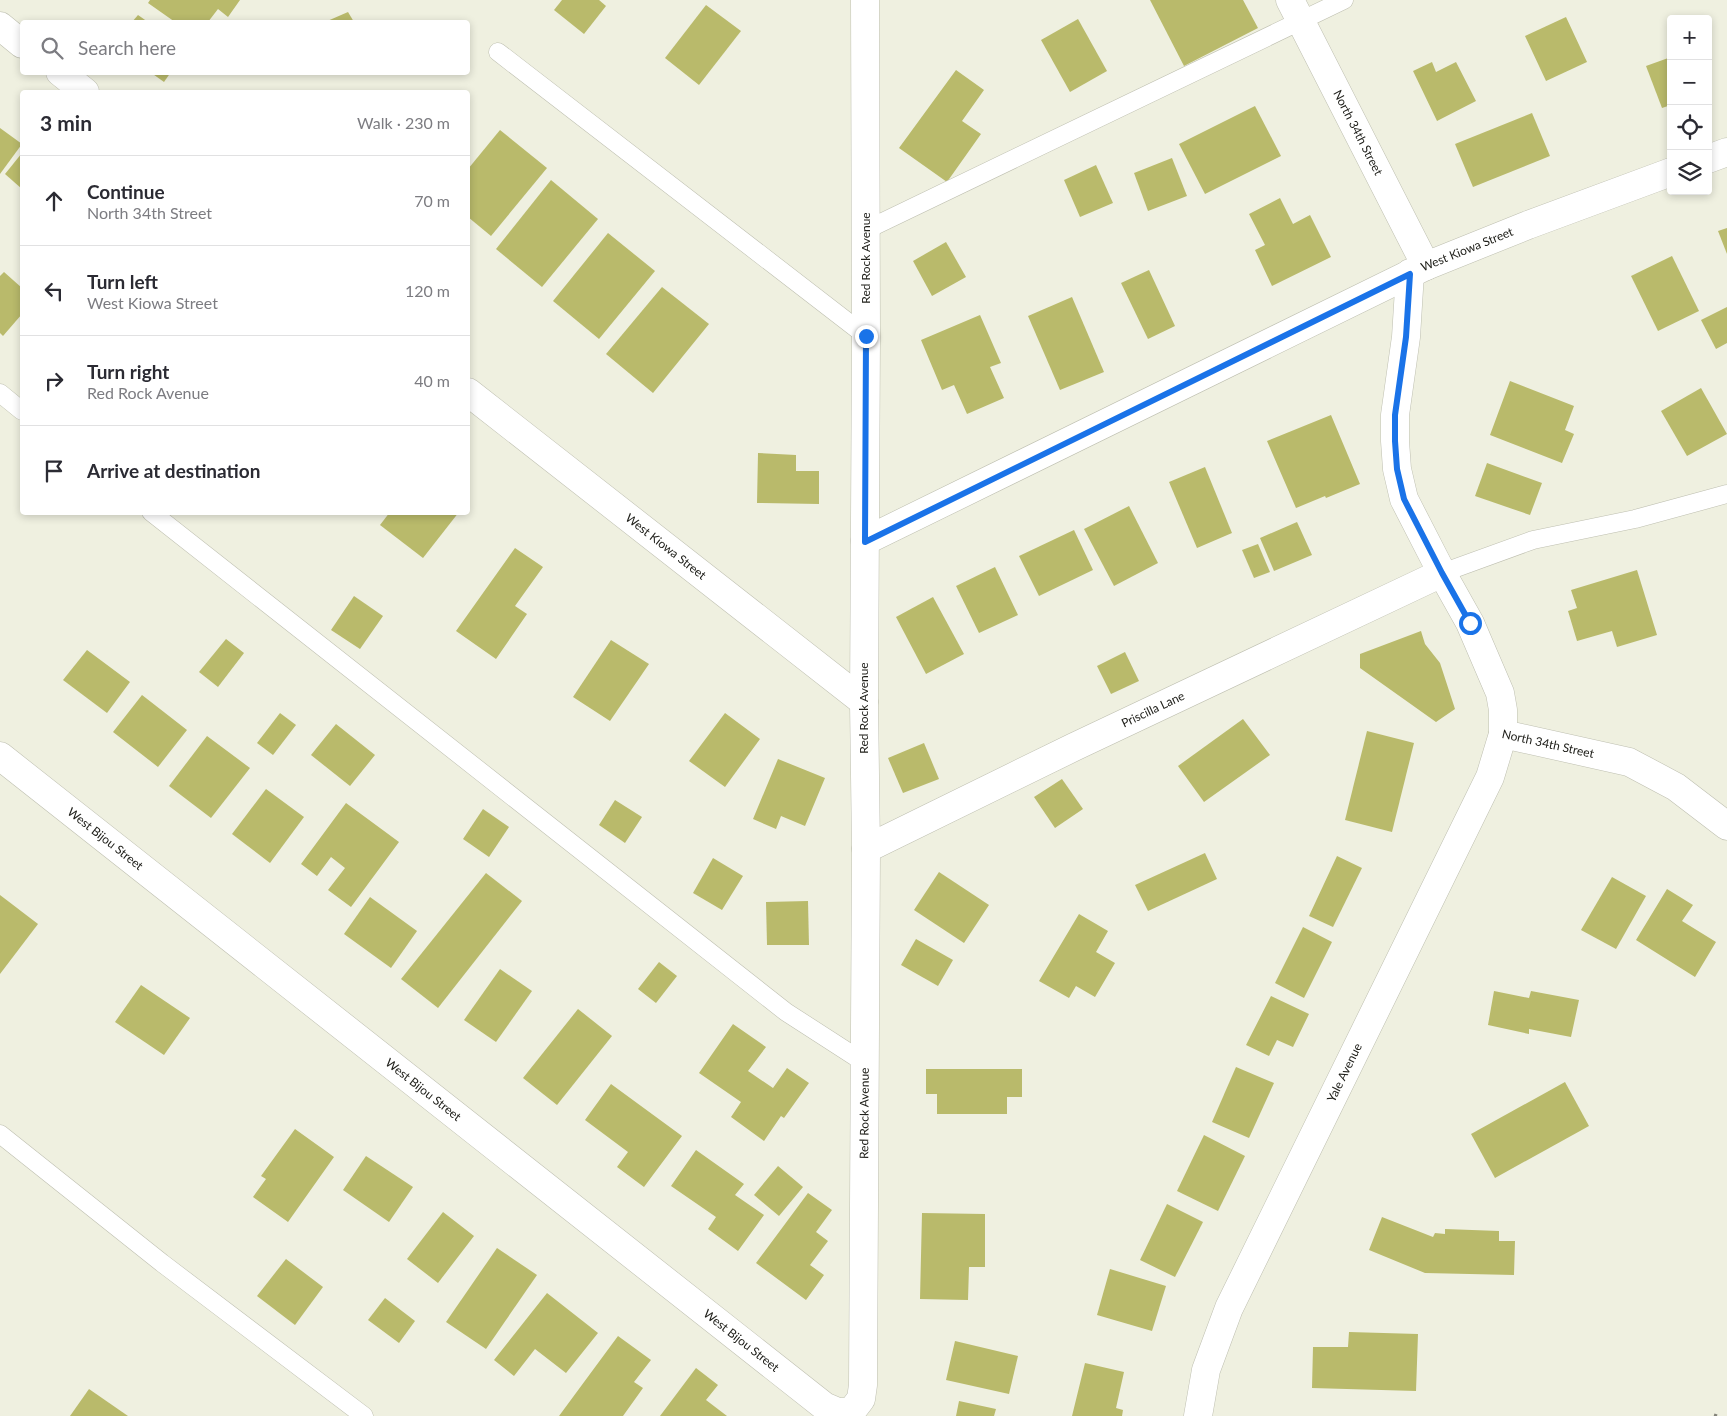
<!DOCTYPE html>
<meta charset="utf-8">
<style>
body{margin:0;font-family:Lato,sans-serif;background:#f7f7f7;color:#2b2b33}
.controls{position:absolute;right:15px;top:15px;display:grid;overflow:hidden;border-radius:5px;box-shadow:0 2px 8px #0003}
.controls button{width:45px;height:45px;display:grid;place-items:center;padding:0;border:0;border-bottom:1px solid #e1e1e2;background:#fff;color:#2b2b33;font:25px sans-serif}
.stop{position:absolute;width:15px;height:15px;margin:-11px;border:4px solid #1a73e8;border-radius:50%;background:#fff}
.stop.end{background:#1a73e8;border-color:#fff;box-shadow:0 1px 5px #0008}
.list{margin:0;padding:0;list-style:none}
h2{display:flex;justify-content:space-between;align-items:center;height:65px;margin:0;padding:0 20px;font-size:21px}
h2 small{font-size:16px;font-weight:400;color:#7c7c81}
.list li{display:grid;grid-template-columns:32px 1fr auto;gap:15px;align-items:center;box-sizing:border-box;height:90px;padding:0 20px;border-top:1px solid #e1e1e2}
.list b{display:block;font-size:19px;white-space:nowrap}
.list p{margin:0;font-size:16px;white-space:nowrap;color:#7c7c81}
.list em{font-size:16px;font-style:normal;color:#7c7c81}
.icon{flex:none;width:28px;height:28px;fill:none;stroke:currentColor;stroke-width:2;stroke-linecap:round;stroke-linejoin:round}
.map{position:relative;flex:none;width:1727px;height:1416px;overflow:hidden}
.search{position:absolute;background:#fff;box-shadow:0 2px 8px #0003;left:20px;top:20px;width:450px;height:55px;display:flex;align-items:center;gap:12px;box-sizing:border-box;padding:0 18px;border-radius:5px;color:#7c7c81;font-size:19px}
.panel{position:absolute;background:#fff;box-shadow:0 2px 8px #0003;left:20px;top:90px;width:450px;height:425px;border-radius:5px}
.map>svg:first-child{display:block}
.building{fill:#b9ba6b}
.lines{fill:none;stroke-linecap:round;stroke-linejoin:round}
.lane-casing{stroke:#bebfb0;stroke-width:19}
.street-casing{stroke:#bebfb0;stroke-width:29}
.path{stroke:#828278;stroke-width:3;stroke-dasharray:4 4;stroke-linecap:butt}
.lane{stroke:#fff;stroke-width:18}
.street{stroke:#fff;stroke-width:28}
.route{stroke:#1a73e8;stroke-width:6}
.labels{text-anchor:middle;stroke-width:5;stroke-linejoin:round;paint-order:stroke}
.street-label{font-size:12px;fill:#20201b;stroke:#fff}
</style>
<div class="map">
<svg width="1727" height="1416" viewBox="0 0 1727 1416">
<rect width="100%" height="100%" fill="#eff0e0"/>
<!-- building -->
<g class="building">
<path d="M150 0H240L228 17 218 9 208 22H175L148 3Z"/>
<path d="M562 0H599L606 6 584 34 554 10Z"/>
<path d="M1150 0H1243L1258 28 1184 66Z"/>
<path d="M706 5 741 31 699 85 665 58Z"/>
<path d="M348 12 354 22H325Z"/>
<path d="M138 15 148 22H132Z"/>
<path d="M1566 17 1587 62 1546 81 1525 36Z"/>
<path d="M1078 19 1107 71 1070 92 1041 40Z"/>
<path d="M1671 57V105L1662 108 1646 66Z"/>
<path d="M1432 62 1436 72 1456 62 1476 101 1437 121 1413 71Z"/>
<path d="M956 70 984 90 962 121 981 134 947 182 899 148Z"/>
<path d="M150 72H171L164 82Z"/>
<path d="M1255 106 1281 156 1205 194 1179 144Z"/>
<path d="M1532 113 1550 156 1473 187 1455 144Z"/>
<path d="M0 128 22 144 0 174Z"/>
<path d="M500 130 547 168 491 236 468 217V169Z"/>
<path d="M22 153V189L5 174Z"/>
<path d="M1172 158 1187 196 1148 211 1134 173Z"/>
<path d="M1096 165 1113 203 1080 217 1064 180Z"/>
<path d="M551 180 598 219 542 287 496 249Z"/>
<path d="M1280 198 1293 224 1310 215 1331 257 1272 286 1255 250 1265 245 1249 214Z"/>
<path d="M1727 228V254L1718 231Z"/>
<path d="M608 233 655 271 599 339 553 301Z"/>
<path d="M946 242 966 277 932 296 913 261Z"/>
<path d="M1672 256 1699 311 1658 331 1631 276Z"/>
<path d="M1149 270 1175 326 1148 339 1121 283Z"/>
<path d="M4 272 22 288V314L3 336 0 333V276Z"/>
<path d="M662 287 709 324 653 393 606 354Z"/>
<path d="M1072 297 1104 372 1060 390 1028 316Z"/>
<path d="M1727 307V343L1716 349 1701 320Z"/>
<path d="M980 315 1001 363 990 367 1004 398 967 414 954 385 942 390 921 340Z"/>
<path d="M1510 381 1574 406 1565 430 1574 434 1562 463 1490 435Z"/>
<path d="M1701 388 1727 434 1687 456 1661 411Z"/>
<path d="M1331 415 1360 484 1326 498 1325 496 1296 508 1267 441Z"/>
<path d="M758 453 796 455V471H819V504L757 503Z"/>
<path d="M1487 463 1542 483 1530 515 1475 496Z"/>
<path d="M1205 467 1232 533 1197 548 1169 482Z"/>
<path d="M1129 506 1158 563 1114 586 1084 529Z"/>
<path d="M390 512H459L423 558 380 525Z"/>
<path d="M1297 522 1312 555 1274 571 1260 538Z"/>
<path d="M1074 530 1093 570 1039 596 1019 556Z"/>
<path d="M1258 544 1270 572 1254 578 1242 550Z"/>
<path d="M515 548 543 567 515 606 527 614 496 659 456 631Z"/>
<path d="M995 567 1018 615 979 633 956 586Z"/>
<path d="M1637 570 1657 635 1617 647 1612 631 1577 641 1568 611 1577 608 1571 590Z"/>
<path d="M354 596 383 616 360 649 331 630Z"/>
<path d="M933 597 964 654 926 674 896 617Z"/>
<path d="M1421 631 1425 644 1440 663 1455 709 1436 722 1360 668V654Z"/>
<path d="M226 639 244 653 218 687 199 672Z"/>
<path d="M611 640 649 664 610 721 573 697Z"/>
<path d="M87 650 130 682 107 713 63 680Z"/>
<path d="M1125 652 1139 681 1111 694 1097 666Z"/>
<path d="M142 695 187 730 158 767 113 732Z"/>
<path d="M280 713 296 725 273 755 257 743Z"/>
<path d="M725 713 760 739 725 787 689 761Z"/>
<path d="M1243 719 1270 755 1204 802 1178 766Z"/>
<path d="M336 724 375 755 350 786 311 755Z"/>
<path d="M1367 731 1414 743 1392 832 1345 820Z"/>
<path d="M207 736 250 768 211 818 169 786Z"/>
<path d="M924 743 939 779 903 793 888 758Z"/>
<path d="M778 759 825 778 805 826 781 816 776 829 753 819Z"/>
<path d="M1062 779 1083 809 1055 828 1034 797Z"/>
<path d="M266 789 304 817 270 863 232 834Z"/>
<path d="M615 800 642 817 625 843 599 825Z"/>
<path d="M346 803 399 842 351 907 328 890 345 868 331 857 317 876 301 864Z"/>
<path d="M483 809 509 827 489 857 463 839Z"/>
<path d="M1205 853 1217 879 1148 911 1135 885Z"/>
<path d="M1337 856 1362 868 1333 927 1309 916Z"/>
<path d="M713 858 743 876 722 910 693 893Z"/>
<path d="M939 872 989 905 964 943 914 910Z"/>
<path d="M486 873 522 901 438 1008 401 979Z"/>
<path d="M1612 877 1646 896 1616 949 1581 930Z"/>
<path d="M1667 889 1693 905 1682 921 1716 942 1695 977 1636 940Z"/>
<path d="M0 895 38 924 0 974Z"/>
<path d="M370 897 417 931 391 968 344 934Z"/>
<path d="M808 901 809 945H767L766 902Z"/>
<path d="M1079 914 1108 931 1096 952 1115 963 1095 997 1076 986 1069 998 1039 981Z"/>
<path d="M1303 927 1332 942 1304 998 1275 983Z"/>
<path d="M916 939 953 960 938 986 901 965Z"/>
<path d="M659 962 677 976 656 1003 638 989Z"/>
<path d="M500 969 532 991 496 1042 464 1020Z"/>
<path d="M141 985 190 1018 164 1055 115 1022Z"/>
<path d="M1494 991 1529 998 1531 991 1579 1000 1571 1037 1529 1029V1034L1488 1025Z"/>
<path d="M1271 996 1309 1014 1293 1047 1277 1040 1269 1056 1246 1045Z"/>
<path d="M578 1009 612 1036 557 1105 523 1078Z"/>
<path d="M733 1024 766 1047 748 1071 773 1088 787 1068 809 1083 784 1118 781 1116 764 1141 731 1117 741 1102 699 1073Z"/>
<path d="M1236 1067 1274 1083 1249 1138 1212 1122Z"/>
<path d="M926 1069H1022V1097H1007V1114H937V1094H926Z"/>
<path d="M1565 1082 1589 1126 1495 1178 1471 1134Z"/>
<path d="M611 1084 682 1136 644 1187 617 1167 628 1152 585 1120Z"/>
<path d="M295 1129 334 1157 288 1222 253 1197 266 1179 261 1176Z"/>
<path d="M1204 1135 1245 1156 1218 1211 1177 1191Z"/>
<path d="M696 1150 744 1184 735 1195 764 1215 738 1251 708 1229 716 1217 671 1186Z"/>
<path d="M366 1156 413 1187 389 1222 343 1190Z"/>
<path d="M778 1166 803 1187 779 1216 754 1195Z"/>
<path d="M808 1193 832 1210 816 1232 828 1241 810 1265 824 1275 806 1300 756 1263Z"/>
<path d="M1167 1204 1203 1222 1175 1277 1140 1260Z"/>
<path d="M443 1212 474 1236 438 1283 407 1259Z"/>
<path d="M922 1213 985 1214V1267H969L968 1300 920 1299Z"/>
<path d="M1382 1217 1433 1237 1435 1233 1445 1234V1229L1499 1231V1241H1515L1514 1275 1425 1273 1369 1250Z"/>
<path d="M497 1248 537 1275 486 1349 446 1322Z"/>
<path d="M286 1259 323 1287 295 1325 257 1296Z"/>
<path d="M1110 1269 1166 1286 1152 1331 1097 1315Z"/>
<path d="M547 1293 598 1333 566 1373 535 1349 514 1376 494 1360Z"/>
<path d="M385 1298 415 1321 399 1343 368 1320Z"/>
<path d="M1349 1332 1418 1334 1416 1391 1312 1388 1313 1347H1348Z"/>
<path d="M618 1336 651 1360 634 1382 643 1388 623 1416H559Z"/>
<path d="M955 1341 1018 1356 1009 1394 946 1380Z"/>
<path d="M1085 1363 1124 1372 1116 1408 1123 1410 1122 1416H1072Z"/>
<path d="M696 1368 718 1385 706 1400 727 1416H660Z"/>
<path d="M89 1389 128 1416H70Z"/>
<path d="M959 1401 996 1409 994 1416H956Z"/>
</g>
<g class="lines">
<defs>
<g id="lane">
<path d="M498 52 866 336"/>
<path d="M866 230 1344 0"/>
<path d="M0 393 22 411"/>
<path d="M151 512 786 1012 865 1063"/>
<path d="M1442 573 1533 540 1635 519 1727 494"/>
<path d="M0 1134 162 1263 364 1416"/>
</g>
<g id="street">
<path id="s1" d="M1290 0 1426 266"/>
<path d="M0 26 22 44"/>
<path d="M60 72 85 92"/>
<path d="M1708 159 1727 152"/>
<path id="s2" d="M468 392 864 702"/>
<path id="s3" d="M865 541 1426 266 1528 225 1671 172"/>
<path id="s4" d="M1503 734 1629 762 1676 787 1727 826"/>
<path id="s5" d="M0 756 824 1406 838 1412H851L861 1399 863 1385 866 849 864 702 866 336 865 0"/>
<path id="s6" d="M866 849 1074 747 1442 573"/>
<path id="s7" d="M1198 1416 1206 1370 1229 1308 1490 777 1503 734V710L1500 693 1470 623 1442 573 1404 499 1397 469 1395 441V415L1406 337 1410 273"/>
</g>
</defs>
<!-- lane casing -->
<use href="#lane" class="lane-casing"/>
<!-- street casing -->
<use href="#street" class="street-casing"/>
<!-- path -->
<path class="path" d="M1714 1415 1717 1416"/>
<!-- lane -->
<use href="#lane" class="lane"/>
<!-- street -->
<use href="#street" class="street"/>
</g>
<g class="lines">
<!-- route -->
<path class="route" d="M866 336 865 542 1410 274 1406 337 1395 415V441L1397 469 1404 499 1442 573 1470 623"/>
</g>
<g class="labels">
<!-- street labels -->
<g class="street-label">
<text dy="4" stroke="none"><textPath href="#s1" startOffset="149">North 34th Street</textPath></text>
<text dy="4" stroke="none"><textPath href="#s3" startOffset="669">West Kiowa Street</textPath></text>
<text transform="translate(866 258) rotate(-90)" y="4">Red Rock Avenue</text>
<text dy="4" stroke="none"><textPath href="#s2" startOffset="251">West Kiowa Street</textPath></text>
<text transform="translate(864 708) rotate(-90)" y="4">Red Rock Avenue</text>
<text dy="4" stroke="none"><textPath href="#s6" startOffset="319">Priscilla Lane</textPath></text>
<text dy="4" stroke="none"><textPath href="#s4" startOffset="46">North 34th Street</textPath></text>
<text dy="4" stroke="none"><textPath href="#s5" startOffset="134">West Bijou Street</textPath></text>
<text dy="4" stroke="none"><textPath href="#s7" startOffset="375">Yale Avenue</textPath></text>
<text dy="4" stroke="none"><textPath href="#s5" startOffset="539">West Bijou Street</textPath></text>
<text dy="4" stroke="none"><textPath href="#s5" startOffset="1380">Red Rock Avenue</textPath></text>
<text dy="4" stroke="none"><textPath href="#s5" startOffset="944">West Bijou Street</textPath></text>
</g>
</g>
</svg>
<div class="controls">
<button>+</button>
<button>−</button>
<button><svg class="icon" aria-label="locate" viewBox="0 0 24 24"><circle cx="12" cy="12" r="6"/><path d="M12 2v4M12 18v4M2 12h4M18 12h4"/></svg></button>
<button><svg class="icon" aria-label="layers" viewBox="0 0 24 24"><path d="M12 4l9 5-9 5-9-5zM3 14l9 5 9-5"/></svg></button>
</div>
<div class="stop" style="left:1470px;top:623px"></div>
<div class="stop end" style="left:866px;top:336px"></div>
<div class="search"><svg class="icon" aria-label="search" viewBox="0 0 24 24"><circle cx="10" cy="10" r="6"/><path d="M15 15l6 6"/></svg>Search here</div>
<section class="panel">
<h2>3 min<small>Walk · 230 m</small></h2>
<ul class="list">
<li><svg class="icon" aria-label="ahead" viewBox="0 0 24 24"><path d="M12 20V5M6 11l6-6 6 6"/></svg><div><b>Continue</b><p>North 34th Street</p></div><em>70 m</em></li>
<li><svg class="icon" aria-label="left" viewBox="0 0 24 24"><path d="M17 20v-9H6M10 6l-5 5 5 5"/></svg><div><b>Turn left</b><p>West Kiowa Street</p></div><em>120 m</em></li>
<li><svg class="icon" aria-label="right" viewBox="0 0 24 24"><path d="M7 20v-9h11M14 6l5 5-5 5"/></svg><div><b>Turn right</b><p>Red Rock Avenue</p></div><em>40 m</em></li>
<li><svg class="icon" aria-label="arrive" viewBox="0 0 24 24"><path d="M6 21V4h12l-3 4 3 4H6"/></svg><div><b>Arrive at destination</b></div></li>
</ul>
</section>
</div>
